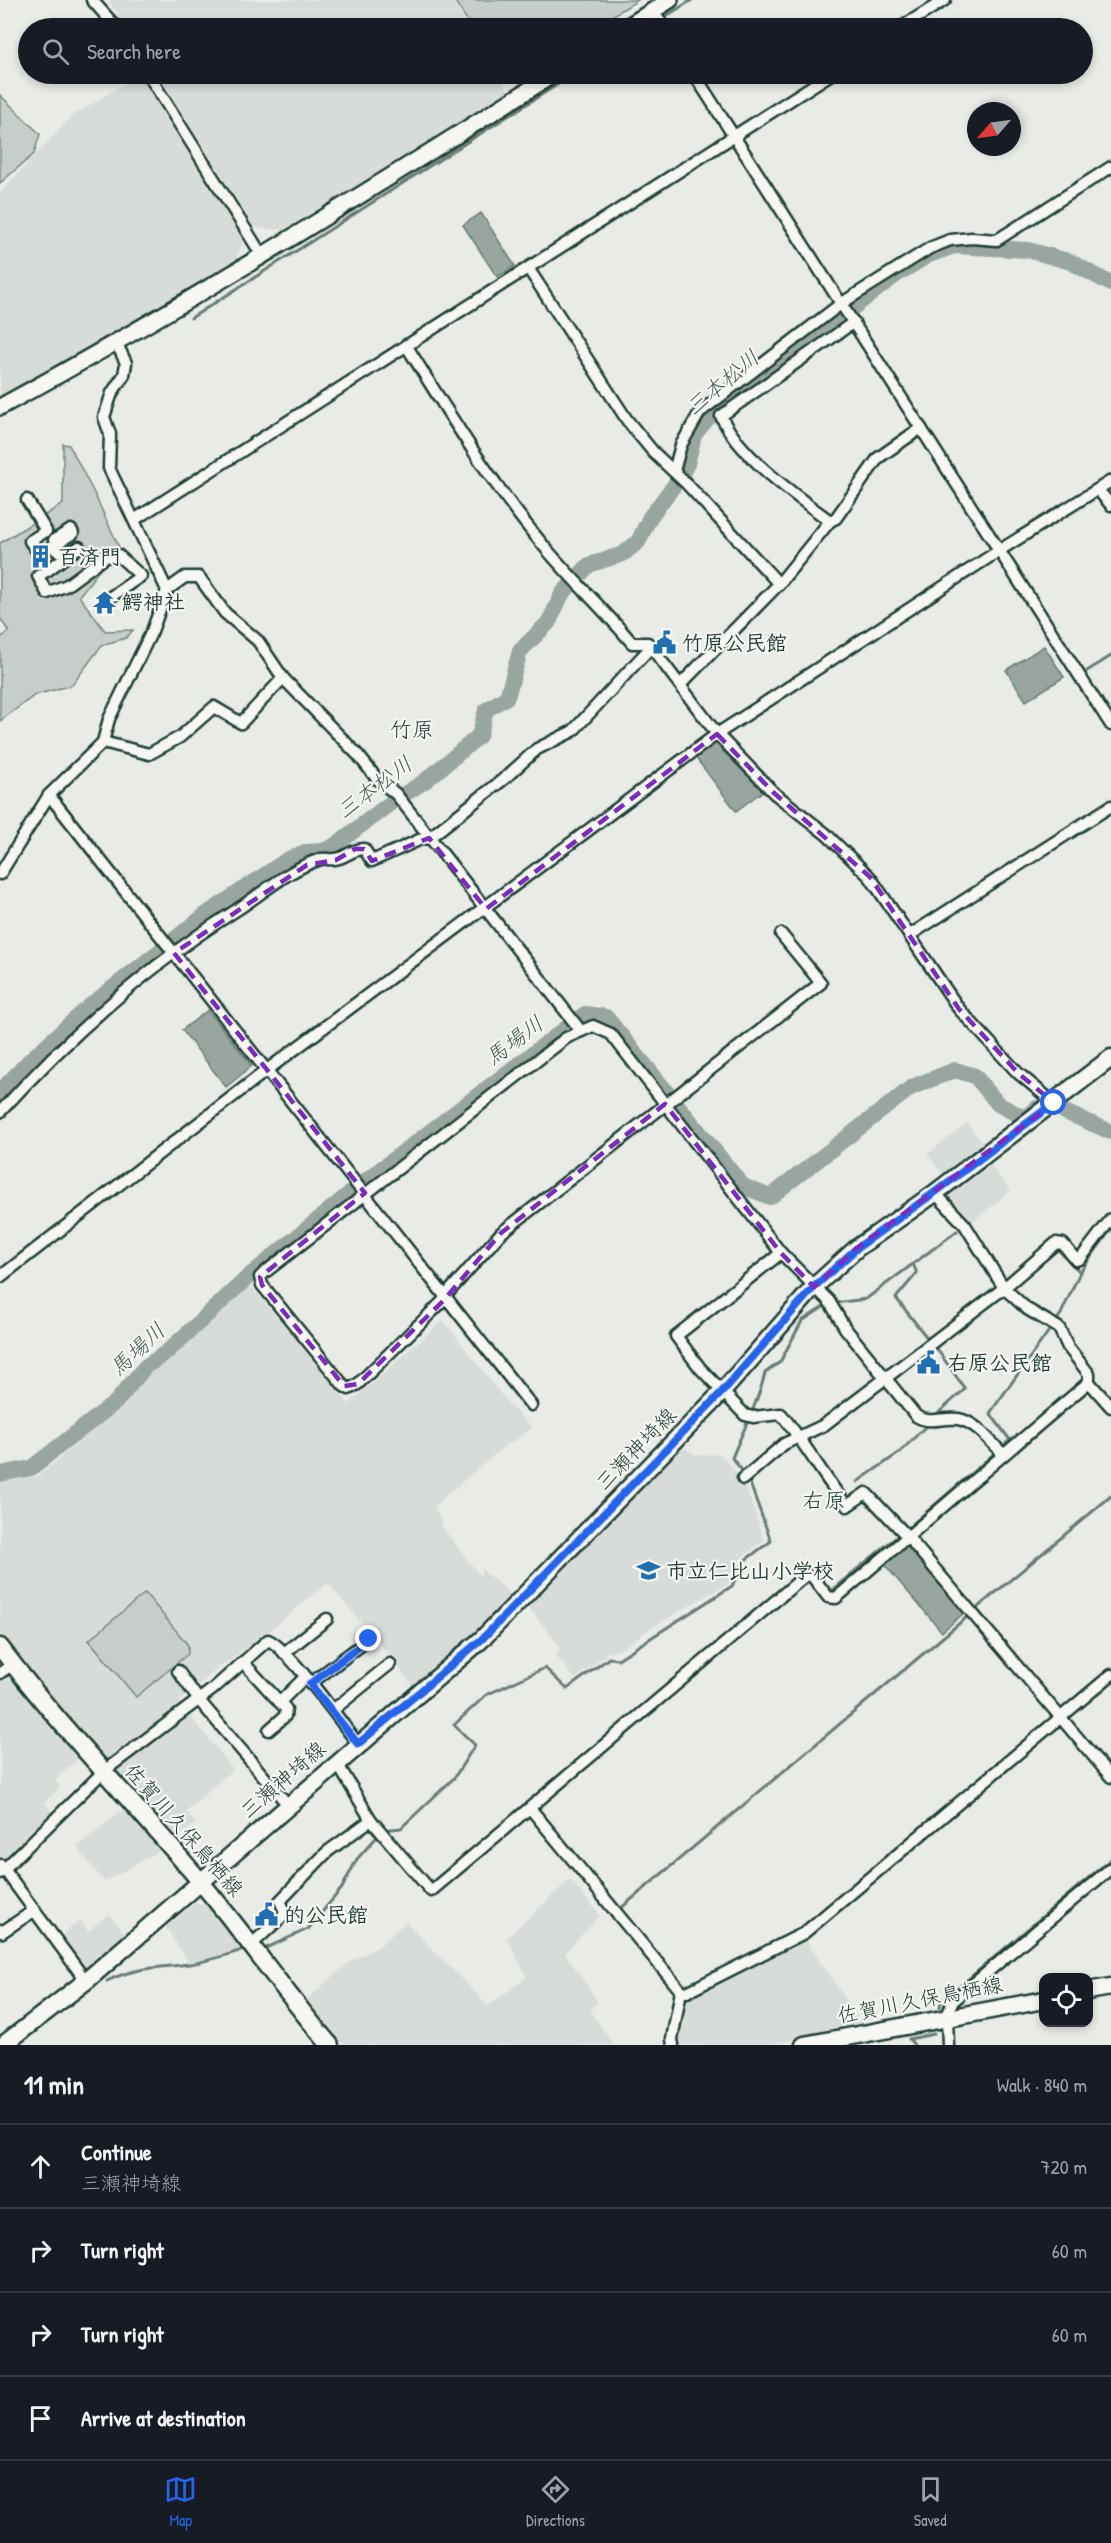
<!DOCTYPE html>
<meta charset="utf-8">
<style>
body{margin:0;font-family:"Patrick Hand","Klee One",sans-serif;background:#20242c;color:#f1f3f6}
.controls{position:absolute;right:18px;bottom:18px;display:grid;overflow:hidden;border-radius:12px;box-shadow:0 3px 9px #0003}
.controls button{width:54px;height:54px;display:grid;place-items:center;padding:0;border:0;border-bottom:2px solid #363941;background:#171b24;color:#f1f3f6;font:30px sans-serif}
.compass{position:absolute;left:967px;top:102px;width:54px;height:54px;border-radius:50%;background:#171b24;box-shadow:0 3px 9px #0003;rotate:242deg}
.stop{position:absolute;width:18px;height:18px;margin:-14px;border:4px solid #2563eb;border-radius:50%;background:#fff}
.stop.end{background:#2563eb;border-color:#fff;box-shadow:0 2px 6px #0008}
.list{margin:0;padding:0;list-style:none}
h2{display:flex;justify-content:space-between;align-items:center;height:78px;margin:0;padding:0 24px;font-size:26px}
h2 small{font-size:20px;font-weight:400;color:#9ea1a6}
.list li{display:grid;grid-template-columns:39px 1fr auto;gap:18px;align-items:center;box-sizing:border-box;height:84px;padding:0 24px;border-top:2px solid #363941}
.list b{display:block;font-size:22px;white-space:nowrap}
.list p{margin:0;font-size:20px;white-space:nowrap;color:#9ea1a6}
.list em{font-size:20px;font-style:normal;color:#9ea1a6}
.icon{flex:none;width:33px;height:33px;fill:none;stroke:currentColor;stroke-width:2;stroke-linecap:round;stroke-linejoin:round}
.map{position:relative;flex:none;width:1111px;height:2045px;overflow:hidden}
.search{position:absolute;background:#171b24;box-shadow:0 3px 9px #0003;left:18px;right:18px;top:18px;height:66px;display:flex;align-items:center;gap:15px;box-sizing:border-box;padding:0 21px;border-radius:33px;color:#9ea1a6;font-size:22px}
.sheet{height:414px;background:#171b24}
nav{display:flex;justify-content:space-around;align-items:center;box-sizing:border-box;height:84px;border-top:2px solid #363941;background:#171b24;font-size:16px;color:#9ea1a6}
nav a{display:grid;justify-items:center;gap:3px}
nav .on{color:#2563eb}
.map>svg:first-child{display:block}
.built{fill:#d8dcd8}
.green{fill:#c7cec9;stroke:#73867e;stroke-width:1.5}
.water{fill:#99a6a0;stroke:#687c75;stroke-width:1.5}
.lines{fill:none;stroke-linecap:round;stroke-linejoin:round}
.stream{stroke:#687c75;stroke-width:3}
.river{stroke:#99a6a0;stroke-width:16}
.street-casing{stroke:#1f3d34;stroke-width:15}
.secondary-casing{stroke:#1f3d34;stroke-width:20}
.primary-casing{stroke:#1f3d34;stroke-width:21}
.street{stroke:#f6f6f2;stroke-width:10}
.secondary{stroke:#f6f6f2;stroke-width:15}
.primary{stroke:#f6f6f2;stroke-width:16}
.route{stroke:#2563eb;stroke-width:8}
.marked{fill:none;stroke:#7b2cbf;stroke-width:4.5;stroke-dasharray:12 8;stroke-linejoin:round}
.labels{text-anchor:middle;stroke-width:4.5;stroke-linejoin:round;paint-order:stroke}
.poi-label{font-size:21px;font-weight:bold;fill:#1f3d34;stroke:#f6f6f2;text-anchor:start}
.street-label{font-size:21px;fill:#1f3d34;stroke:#f6f6f2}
.water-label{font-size:22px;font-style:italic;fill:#445c54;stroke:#f6f6f2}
.neighbourhood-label{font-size:22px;fill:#1f3d34;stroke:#f6f6f2}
</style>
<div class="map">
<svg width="1111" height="2045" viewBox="0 0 1111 2045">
<rect width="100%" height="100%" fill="#e9ebe7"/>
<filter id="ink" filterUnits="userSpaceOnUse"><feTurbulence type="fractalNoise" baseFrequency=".0167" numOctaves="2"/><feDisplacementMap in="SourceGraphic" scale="12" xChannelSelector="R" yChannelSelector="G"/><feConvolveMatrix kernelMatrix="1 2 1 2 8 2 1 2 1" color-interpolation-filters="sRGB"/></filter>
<g filter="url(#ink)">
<!-- built -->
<g class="built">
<path d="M108 0H452L470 28H128Z"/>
<path d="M158 74H498L510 93 353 193 310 213 285 230 254 228Z"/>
<path d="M139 75 244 239 236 259 106 337 0 396V193L72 116Z"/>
<path d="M967 1123 986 1147 980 1152 1011 1191 962 1230 927 1192 945 1177 927 1154Z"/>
<path d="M250 1285 349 1404 443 1320 510 1406 533 1428 501 1449 434 1506 444 1529 481 1577V1569L515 1598 415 1690 394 1660 327 1583 263 1636 218 1668 179 1702 233 1769 186 1811 195 1824 177 1839 35 1678 0 1634V1480L38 1476 117 1410 142 1381Z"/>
<path d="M683 1447 696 1455 720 1454 743 1479 764 1540 741 1558 727 1584 651 1628 618 1651 609 1652 575 1679 556 1656 560 1647 527 1605Z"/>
<path d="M0 1662 80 1757 55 1780 61 1787 44 1802 54 1814 5 1863 0 1856Z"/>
<path d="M125 1808 159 1851 104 1882 77 1847Z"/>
<path d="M570 1879 600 1915 565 1953 598 2002 590 2010 614 2045H344L306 2000 351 1961 378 1947 406 1922 488 2006 527 1977 507 1938Z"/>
<path d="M196 1902 208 1907 243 1950 189 1964 166 1927Z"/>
<path d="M109 1914 128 1937 80 1978 54 1942 80 1920 88 1931Z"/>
<path d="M805 1939 864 2026 765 2045H679L676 2039 685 1998Z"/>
</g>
<!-- green -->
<g class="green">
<path d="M454 0H638L593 28H472Z"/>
<path d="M0 95 40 134 34 154 0 183Z"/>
<path d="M63 444 69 445 94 493 124 558 108 559 79 596 105 631 133 630 126 638 102 645 72 685 35 695 0 721V638L9 632 0 618V543L63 504Z"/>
<path d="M145 1593 188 1645V1654L136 1697 89 1640Z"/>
</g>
<!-- water -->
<g class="water">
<path d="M481 213 515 266 497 277 463 225Z"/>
<path d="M1044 646 1064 677 1026 701 1006 670Z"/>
<path d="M714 742 763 791 736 811 695 757Z"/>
<path d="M208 1010 252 1066 226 1087 182 1030Z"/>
<path d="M907 1546 964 1613 942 1632 885 1565Z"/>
</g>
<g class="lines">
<!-- stream -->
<g class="stream">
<path d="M647 28 692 0"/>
<path d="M191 318 574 74"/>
<path d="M1087 671 1111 656"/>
<path d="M1056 1248 1080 1272"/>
<path d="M913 1264 917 1273 896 1298 928 1339"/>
<path d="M835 1303 866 1299 957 1231"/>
<path d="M934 1345 965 1389 936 1415"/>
<path d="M857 1482 899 1453 926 1426"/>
<path d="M908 1528 1010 1440 990 1413 1061 1314 1080 1272 1111 1229"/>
<path d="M833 1589 899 1535"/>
<path d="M977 1608 1111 1496"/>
<path d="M620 1909 968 1616"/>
<path d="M264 1949 308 1929 342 1888 357 1859 383 1830 401 1828 454 1778 475 1745 454 1725 486 1695 545 1668 567 1689 609 1658 618 1659 732 1586 744 1561 771 1541 748 1478 732 1458C743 1430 759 1401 765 1373L780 1362 802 1321 828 1304"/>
<path d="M107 1981C134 1967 160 1968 189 1964 207 1962 225 1955 243 1950"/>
<path d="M940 2007 941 2002 1111 1859"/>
<path d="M914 2045 909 2039 934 2034"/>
</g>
<!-- river -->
<g class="river">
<path d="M0 1092 30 1060 91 1005 204 916 287 860 305 852 323 851 334 846 392 802 425 781 479 736 486 710 507 697 520 651 549 622 562 594 589 565 623 554 638 542 650 517 679 479 687 464 694 435 707 419 896 275 929 255 954 246 1028 250 1071 262 1111 284"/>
<path d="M1065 1112 1111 1132"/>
<path d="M0 1474 31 1468 116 1402 145 1367 167 1352 247 1278 365 1181 585 1014 606 1017 743 1186 770 1197 912 1087 955 1070 975 1076 998 1104 1024 1118 1037 1108"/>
</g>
<defs>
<g id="street">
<path d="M92 0 117 28"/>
<path d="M653 11 665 28"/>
<path d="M900 28 945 0"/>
<path d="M148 74 263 257"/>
<path d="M694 74 1111 725"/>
<path d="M528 268 627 420 654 453 686 483 779 584"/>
<path d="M117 344 126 363 124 375 112 393 104 417 110 434 109 468 167 590"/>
<path d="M406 345C449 414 491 483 543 545 571 579 604 609 632 643H648L717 734 774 793 826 834 870 877 959 1009 1018 1073 1054 1103"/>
<path d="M674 471 681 445 700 412 842 303 930 248 950 240 972 238 997 240 1111 167"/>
<path d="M1098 490 1111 505"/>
<path d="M27 500 46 531 30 541 34 547"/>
<path d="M134 520 831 74"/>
<path d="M830 521C795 495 739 456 721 416L854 322"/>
<path d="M54 540 71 530 73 533 53 546 56 550 67 555"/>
<path d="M37 552 48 570 38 576 47 593 67 585 105 557 118 555 141 576 109 598"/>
<path d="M48 570 79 547"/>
<path d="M681 684 779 584 830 521 836 518 878 458 921 428"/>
<path d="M103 742 149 754 180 737 214 707 241 723 283 678"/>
<path d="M49 795 531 1405"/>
<path d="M0 874 49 795 103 742 109 719 152 631 167 590 185 577H199L225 613 258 641 283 678 358 755 377 779 396 794 581 1031"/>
<path d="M781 934 821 983 501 1233 446 1295 443 1301 358 1384 349 1389 344 1386 262 1285 260 1277 264 1273 566 1038 593 1026 611 1034 781 1253 829 1301 845 1328 916 1416C930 1425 942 1417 958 1419 977 1422 990 1442 1003 1454"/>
<path d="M910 935 1111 806"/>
<path d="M0 1112C69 1036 148 966 235 911 263 893 289 869 321 859 326 858 330 860 335 859 346 858 351 849 364 849L372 861 419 840 429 838 505 778 537 749 573 731 650 648"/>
<path d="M935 1193 965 1225 1004 1288 1027 1309 1059 1328 1068 1347 1089 1374V1382L1111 1407"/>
<path d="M781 1253 676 1336 700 1368 745 1415 753 1417 781 1414C805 1443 823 1476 847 1506L866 1493 907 1536 1111 1777"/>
<path d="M0 1277 267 1070 717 734 1000 550 1111 481"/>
<path d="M743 1479 784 1444 824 1425 1004 1288 1056 1243 1063 1244 1076 1260 1081 1258 1111 1219"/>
<path d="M284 1653 327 1619"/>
<path d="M243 1662 286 1709 285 1716 269 1730"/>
<path d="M178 1671 198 1699 288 1805"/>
<path d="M0 1673 13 1664"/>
<path d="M310 1684 369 1639"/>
<path d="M280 1702 305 1677"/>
<path d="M333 1710 390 1664"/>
<path d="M337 1763 371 1820 431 1891 806 1575 812 1576 828 1597 836 1598 1089 1382"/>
<path d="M530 1808 681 1991"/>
<path d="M1 1865 86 1981"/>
<path d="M0 1873 104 1771 213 1689 268 1640C287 1647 343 1724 358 1744"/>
<path d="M0 1930 2 1932 35 1910"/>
<path d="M251 1945 286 1913 280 1901 327 1852 371 1820"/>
<path d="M681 1991 687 1992 804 1933 1111 1675"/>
<path d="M673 2045 672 2039 681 1991"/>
<path d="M948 2045 947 2018 952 2002 1111 1868"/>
</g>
<g id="secondary">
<path d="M625 28 670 0"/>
<path d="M0 407C190 304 371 189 554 74"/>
</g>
<g id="primary">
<path d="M0 1647C61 1729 134 1802 199 1880 245 1934 284 1992 330 2045"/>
<path d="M1088 1991 1111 1987"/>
<path d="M3 2045 86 1981 482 1639 722 1392 814 1287 857 1248 935 1193 1111 1058"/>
<path d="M804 2045 1044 2000"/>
</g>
</defs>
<!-- street casing -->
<use href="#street" class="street-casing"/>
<!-- secondary casing -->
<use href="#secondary" class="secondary-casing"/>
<!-- primary casing -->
<use href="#primary" class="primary-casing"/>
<!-- street -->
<use href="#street" class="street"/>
<!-- secondary -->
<use href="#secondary" class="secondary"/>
<!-- primary -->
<use href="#primary" class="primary"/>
</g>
</g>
<g class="lines" filter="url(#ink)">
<!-- route -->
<path class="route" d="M369 1639 310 1684 358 1744 482 1639 722 1392 814 1287 857 1248 934 1193 1054 1103"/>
</g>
<!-- marked area -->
<path class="marked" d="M717 734 774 793 870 877 959 1009 1018 1073 1054 1103 857 1248 814 1287 781 1253 665 1104 501 1233 443 1301 358 1384 344 1386 262 1285 260 1277 365 1193 174 953 307 865 336 860 355 849H364L372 861 429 838 486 909Z"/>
<!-- icons -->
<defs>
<symbol id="building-bare" viewBox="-9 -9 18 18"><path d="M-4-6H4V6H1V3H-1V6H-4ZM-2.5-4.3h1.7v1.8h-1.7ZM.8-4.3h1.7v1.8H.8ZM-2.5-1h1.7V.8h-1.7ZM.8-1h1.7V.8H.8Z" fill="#1f6fb2" stroke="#f6f6f2" stroke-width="2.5" paint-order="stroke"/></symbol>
<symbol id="temple-bare" viewBox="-9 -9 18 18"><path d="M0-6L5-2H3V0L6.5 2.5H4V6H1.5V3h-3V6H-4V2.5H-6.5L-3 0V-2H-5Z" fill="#1f6fb2" stroke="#f6f6f2" stroke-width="2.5" paint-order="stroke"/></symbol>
<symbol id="civic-bare" viewBox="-9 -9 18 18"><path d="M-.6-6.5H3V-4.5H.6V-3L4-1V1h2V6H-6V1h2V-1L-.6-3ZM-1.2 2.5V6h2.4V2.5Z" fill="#1f6fb2" stroke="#f6f6f2" stroke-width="2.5" paint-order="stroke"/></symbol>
<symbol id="school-bare" viewBox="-9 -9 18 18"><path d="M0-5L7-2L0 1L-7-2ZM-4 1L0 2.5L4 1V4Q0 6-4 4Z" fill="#1f6fb2" stroke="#f6f6f2" stroke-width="2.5" paint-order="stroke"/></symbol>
</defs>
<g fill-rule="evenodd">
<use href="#building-bare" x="24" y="540" width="33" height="33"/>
<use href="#temple-bare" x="88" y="586" width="33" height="33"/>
<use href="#civic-bare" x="648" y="626" width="33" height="33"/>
<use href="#civic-bare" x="912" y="1346" width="33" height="33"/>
<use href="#school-bare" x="632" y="1554" width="33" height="33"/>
<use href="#civic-bare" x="250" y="1898" width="33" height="33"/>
</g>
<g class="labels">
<!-- poi labels -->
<g class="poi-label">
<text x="58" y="564">百済門</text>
<text x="122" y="609">鰐神社</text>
<text x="682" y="650">竹原公民館</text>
<text x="947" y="1370">右原公民館</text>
<text x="666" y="1578">市立仁比山小学校</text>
<text x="284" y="1922">的公民館</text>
</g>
<!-- street labels -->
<g class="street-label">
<text transform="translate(636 1449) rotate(-46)" y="7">三瀬神埼線</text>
<text transform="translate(283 1780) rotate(-41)" y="7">三瀬神埼線</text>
<text transform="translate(184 1830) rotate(49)" y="7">佐賀川久保鳥栖線</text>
<text transform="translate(920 2000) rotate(-11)" y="7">佐賀川久保鳥栖線</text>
</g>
<!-- water labels -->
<g class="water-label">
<text transform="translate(722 382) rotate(-40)" y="8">三本松川</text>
<text transform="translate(374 787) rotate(-37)" y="8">三本松川</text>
<text transform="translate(514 1040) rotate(-37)" y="8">馬場川</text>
<text transform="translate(137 1349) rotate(-43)" y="8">馬場川</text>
</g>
<!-- neighbourhood labels -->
<g class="neighbourhood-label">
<text x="412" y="737">竹原</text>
<text x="824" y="1508">右原</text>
</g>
</g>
</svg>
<div class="controls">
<button><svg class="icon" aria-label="locate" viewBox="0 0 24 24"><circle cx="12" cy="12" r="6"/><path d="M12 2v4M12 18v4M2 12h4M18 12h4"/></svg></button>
</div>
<svg class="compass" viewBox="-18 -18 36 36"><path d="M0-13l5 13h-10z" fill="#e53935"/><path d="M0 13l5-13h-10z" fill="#9ea1a6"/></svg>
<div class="stop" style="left:1054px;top:1103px"></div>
<div class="stop end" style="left:369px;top:1639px"></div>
<div class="search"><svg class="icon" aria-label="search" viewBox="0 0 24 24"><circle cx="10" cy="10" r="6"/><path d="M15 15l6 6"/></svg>Search here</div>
</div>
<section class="sheet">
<h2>11 min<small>Walk · 840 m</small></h2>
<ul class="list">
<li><svg class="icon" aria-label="ahead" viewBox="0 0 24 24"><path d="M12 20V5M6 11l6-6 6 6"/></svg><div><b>Continue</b><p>三瀬神埼線</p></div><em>720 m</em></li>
<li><svg class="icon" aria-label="right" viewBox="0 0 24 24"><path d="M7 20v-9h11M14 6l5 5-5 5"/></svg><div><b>Turn right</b></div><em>60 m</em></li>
<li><svg class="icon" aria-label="right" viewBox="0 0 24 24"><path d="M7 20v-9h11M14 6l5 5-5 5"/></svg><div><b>Turn right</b></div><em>60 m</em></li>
<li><svg class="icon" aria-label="arrive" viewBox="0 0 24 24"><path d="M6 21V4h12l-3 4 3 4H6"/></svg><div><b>Arrive at destination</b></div></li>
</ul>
</section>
<nav>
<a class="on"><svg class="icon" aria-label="map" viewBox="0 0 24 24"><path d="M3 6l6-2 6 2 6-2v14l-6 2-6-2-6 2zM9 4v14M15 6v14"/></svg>Map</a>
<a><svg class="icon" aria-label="directions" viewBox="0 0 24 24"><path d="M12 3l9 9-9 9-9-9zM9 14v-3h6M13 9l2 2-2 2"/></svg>Directions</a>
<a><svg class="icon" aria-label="saved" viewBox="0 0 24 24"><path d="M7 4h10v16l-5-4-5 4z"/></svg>Saved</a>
</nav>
